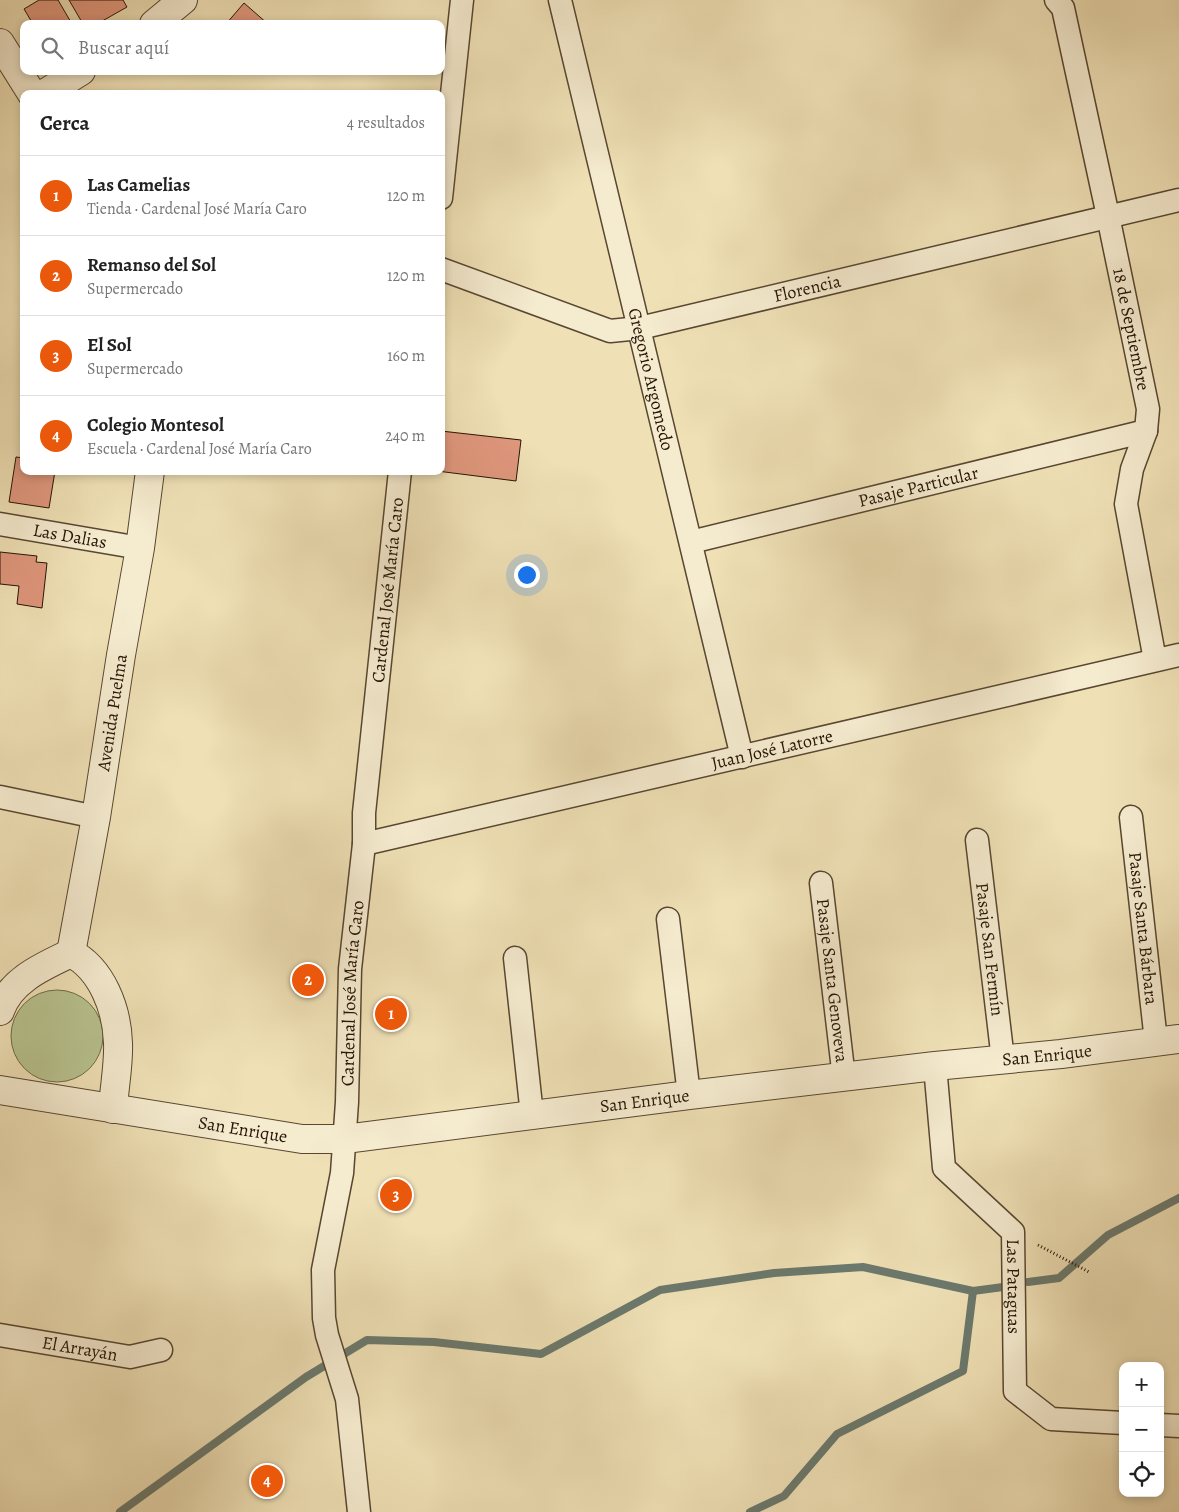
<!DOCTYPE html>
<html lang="es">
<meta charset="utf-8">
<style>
body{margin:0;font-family:Alegreya,serif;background:#f2f2f2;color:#222}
.controls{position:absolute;right:15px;bottom:15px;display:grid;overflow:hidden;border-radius:10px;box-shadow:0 2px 8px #0003}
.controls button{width:45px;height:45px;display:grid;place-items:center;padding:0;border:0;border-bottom:1px solid #e0e0e0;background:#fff;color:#222;font:25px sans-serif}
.you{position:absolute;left:526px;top:574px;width:18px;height:18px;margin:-12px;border:4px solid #fff;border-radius:50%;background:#1a73e8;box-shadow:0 0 0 8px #1a73e833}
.badge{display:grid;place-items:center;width:32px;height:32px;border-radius:50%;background:#ea580c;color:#fff;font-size:16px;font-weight:700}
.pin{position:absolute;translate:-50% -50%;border:2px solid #fff;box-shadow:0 1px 5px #0006}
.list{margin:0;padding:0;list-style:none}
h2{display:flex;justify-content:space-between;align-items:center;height:65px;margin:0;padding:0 20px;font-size:21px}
h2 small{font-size:16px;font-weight:400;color:#767676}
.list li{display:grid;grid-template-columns:32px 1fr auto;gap:15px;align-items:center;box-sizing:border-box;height:80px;padding:0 20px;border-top:1px solid #e0e0e0}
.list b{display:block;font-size:19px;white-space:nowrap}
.list p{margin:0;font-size:16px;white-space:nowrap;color:#767676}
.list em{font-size:16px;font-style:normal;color:#767676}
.icon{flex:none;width:28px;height:28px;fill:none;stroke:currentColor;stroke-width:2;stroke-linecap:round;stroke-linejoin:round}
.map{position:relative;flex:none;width:1179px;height:1512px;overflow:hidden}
.search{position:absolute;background:#fff;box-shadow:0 2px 8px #0003;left:20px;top:20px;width:425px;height:55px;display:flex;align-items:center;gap:12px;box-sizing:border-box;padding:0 18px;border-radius:10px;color:#767676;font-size:19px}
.panel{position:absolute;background:#fff;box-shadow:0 2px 8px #0003;left:20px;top:90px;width:425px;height:385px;border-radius:10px}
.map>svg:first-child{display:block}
.green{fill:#b7c28e;stroke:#6e6b4a}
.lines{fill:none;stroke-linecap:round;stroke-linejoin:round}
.stream{stroke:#6b796d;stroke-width:8}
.building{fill:#e0977d;stroke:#251405}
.minor-casing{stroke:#584731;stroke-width:25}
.tertiary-casing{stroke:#584731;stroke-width:30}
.path{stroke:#251405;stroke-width:3;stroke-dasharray:1 2.5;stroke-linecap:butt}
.minor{stroke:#f5ebcf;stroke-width:22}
.tertiary{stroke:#f5ebcf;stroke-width:28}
.labels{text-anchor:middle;stroke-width:4.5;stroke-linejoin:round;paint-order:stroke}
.street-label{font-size:18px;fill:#251405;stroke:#f5ebcf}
</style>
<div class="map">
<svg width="1179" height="1512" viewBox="0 0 1179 1512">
<rect width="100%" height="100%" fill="#efe0b5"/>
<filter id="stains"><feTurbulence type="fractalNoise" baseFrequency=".004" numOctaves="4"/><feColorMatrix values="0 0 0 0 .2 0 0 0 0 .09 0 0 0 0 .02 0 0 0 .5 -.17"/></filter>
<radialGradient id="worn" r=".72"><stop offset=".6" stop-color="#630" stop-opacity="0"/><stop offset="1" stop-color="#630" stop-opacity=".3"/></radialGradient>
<!-- green -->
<circle class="green" cx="57" cy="1036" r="46"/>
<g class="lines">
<!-- stream -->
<g class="stream">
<path d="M1028 1282 1059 1278 1108 1235 1179 1198"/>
<path d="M120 1512 306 1377 367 1340 434 1342 541 1354 660 1290 774 1273 863 1267 973 1291 1003 1287"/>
<path d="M750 1512 784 1496 837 1434 963 1371 973 1291"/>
</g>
</g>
<!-- building -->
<g class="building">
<path d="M39 0H58L72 24H33L24 9Z"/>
<path d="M69 0H123L127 7 97 24H83Z"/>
<path d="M244 3 268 24H226Z"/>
<path d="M441 431 521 440 516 481 437 471H441Z"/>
<path d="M16 457 24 458V471H55L49 508 9 502Z"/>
<path d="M0 552 37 556 36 562 47 563 42 608 17 604 19 586 0 584Z"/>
</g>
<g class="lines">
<defs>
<g id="minor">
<path id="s1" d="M560 0 742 757"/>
<path id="s2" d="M1056 0 1063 8 1108 216 1148 409 1146 431 1132 469 1126 504 1155 660"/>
<path d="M441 198 462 0"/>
<path id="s3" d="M441 269 610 331 640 328 1179 200"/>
<path id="s4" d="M0 524 140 548"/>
<path id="s5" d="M691 542 1146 431"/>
<path d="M0 797 96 817"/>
<path id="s6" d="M1131 817 1156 1041"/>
<path id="s7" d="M977 840 1003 1060"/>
<path id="s8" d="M364 844 1179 655"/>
<path id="s9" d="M821 883 844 1078"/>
<path d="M668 919 689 1095"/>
<path d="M515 958 532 1115"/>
<path id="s10" d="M935 1066 944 1168 1013 1232 1015 1391 1051 1419 1123 1423"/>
<path id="s11" d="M0 1335 130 1357 161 1350"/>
<path d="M1160 1425 1179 1426"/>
<path id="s12" d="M359 1512 347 1399 327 1335 324 1318 323 1270 342 1173 347 1102 350 969 364 844V813L400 471"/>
</g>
<g id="tertiary">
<path d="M154 24 183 0"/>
<path d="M0 43 32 94"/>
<path d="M44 94 81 71"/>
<path id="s13" d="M71 953 96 817 121 655 140 548 150 471"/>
<path d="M0 1011C10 980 44 966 71 953 102 969 117 1009 118 1043 119 1064 114 1088 113 1109"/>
<path id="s14" d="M0 1090 302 1139H345L689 1095 935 1066 1061 1054 1179 1039"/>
</g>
</defs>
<!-- minor casing -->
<use href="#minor" class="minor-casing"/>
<!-- tertiary casing -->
<use href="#tertiary" class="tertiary-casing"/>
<!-- path -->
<path class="path" d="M1038 1245 1089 1272"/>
<!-- minor -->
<use href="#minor" class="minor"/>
<!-- tertiary -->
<use href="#tertiary" class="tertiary"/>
</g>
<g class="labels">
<!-- street labels -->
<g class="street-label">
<text dy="6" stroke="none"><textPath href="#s3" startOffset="382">Florencia</textPath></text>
<text dy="6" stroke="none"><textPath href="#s2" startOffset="339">18 de Septiembre</textPath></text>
<text dy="6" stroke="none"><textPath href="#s1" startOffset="390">Gregorio Argomedo</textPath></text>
<text dy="6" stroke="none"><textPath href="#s5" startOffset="234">Pasaje Particular</textPath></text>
<text dy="6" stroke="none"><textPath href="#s4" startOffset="71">Las Dalias</textPath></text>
<text dy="6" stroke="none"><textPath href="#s12" startOffset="930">Cardenal José María Caro</textPath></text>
<text dy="6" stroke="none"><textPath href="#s13" startOffset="244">Avenida Puelma</textPath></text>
<text dy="6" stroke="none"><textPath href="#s8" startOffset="419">Juan José Latorre</textPath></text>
<text dy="6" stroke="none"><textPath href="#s6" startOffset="112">Pasaje Santa Bárbara</textPath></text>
<text dy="6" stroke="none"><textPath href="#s7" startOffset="110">Pasaje San Fermín</textPath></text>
<text dy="6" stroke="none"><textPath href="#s9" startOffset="98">Pasaje Santa Genoveva</textPath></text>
<text dy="6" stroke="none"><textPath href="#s12" startOffset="525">Cardenal José María Caro</textPath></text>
<text dy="6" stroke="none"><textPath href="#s14" startOffset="1056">San Enrique</textPath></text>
<text dy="6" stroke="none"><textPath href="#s14" startOffset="651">San Enrique</textPath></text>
<text dy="6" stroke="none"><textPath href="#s14" startOffset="246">San Enrique</textPath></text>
<text dy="6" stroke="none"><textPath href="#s10" startOffset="251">Las Pataguas</textPath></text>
<text dy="6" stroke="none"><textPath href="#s11" startOffset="81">El Arrayán</textPath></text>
</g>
</g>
<rect width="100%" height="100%" filter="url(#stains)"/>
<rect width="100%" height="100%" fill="url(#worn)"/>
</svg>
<div class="controls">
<button>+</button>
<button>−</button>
<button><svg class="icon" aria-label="locate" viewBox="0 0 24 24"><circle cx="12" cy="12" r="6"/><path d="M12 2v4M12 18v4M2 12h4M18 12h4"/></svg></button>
</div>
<div class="you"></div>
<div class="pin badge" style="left:391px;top:1014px">1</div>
<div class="pin badge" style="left:308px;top:980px">2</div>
<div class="pin badge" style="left:396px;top:1195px">3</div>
<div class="pin badge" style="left:267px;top:1481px">4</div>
<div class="search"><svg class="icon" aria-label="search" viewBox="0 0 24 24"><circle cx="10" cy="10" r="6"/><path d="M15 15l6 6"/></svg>Buscar aquí</div>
<section class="panel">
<h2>Cerca<small>4 resultados</small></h2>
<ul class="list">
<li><span class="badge">1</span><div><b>Las Camelias</b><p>Tienda · Cardenal José María Caro</p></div><em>120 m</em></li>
<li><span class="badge">2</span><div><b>Remanso del Sol</b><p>Supermercado</p></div><em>120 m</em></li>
<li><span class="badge">3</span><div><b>El Sol</b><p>Supermercado</p></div><em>160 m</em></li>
<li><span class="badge">4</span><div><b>Colegio Montesol</b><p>Escuela · Cardenal José María Caro</p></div><em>240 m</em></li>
</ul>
</section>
</div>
